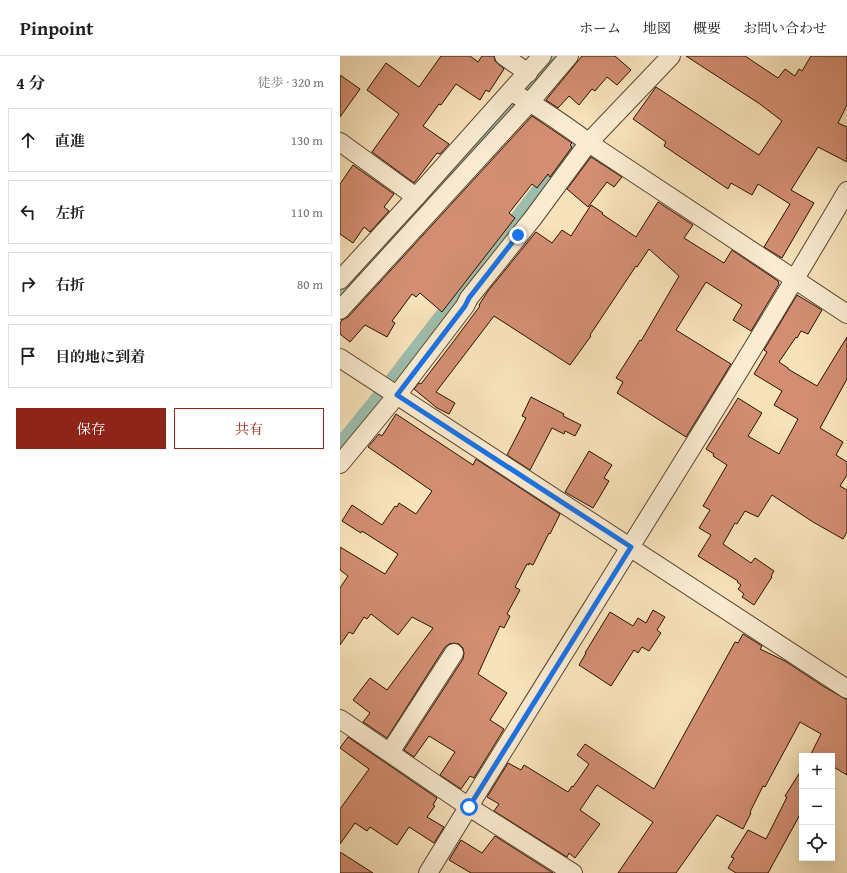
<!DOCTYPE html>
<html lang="ja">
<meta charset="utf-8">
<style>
body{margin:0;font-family:"Gentium Book Plus","Noto Serif JP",serif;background:#f6f6f6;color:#222}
.controls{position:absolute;right:12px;bottom:12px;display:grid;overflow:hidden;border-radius:0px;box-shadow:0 4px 16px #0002}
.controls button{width:36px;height:36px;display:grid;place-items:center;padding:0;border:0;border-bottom:1px solid #e0e0e0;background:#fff;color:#222;font:20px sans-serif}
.stop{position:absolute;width:12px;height:12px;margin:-9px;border:3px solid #1a73e8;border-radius:50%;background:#fff}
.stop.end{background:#1a73e8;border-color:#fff;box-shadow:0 1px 4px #0008}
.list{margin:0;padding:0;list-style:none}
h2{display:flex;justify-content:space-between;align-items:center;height:52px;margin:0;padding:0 16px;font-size:17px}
h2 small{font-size:13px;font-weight:400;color:#767676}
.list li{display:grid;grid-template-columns:26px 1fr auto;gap:12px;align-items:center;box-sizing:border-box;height:64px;margin:0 8px 8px;padding:0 8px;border:1px solid #e0e0e0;border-radius:0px}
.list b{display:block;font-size:15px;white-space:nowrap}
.list em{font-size:13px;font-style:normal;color:#767676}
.actions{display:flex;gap:8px;padding:12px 16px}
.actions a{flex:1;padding:9px 0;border:1px solid #8f2418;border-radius:0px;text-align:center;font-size:14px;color:#8f2418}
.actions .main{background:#8f2418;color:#fff}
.icon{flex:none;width:22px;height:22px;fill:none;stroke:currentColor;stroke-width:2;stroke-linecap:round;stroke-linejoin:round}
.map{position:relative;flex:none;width:507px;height:817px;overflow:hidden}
header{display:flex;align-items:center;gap:24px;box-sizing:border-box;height:56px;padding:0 20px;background:#fff;border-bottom:1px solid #e0e0e0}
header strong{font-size:19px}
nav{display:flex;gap:22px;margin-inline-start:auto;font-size:14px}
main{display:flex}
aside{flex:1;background:#fff}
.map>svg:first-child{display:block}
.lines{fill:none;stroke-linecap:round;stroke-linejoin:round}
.canal{stroke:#9dbead;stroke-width:17}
.building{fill:#d38e72;stroke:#281201}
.street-casing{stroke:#5c462f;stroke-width:20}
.street{stroke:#faecd2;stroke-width:18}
.route{stroke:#1a73e8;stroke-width:5}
</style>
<header>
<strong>Pinpoint</strong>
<nav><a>ホーム</a><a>地図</a><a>概要</a><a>お問い合わせ</a></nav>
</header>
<main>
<aside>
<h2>4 分<small>徒歩 · 320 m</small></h2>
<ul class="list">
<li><svg class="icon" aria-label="ahead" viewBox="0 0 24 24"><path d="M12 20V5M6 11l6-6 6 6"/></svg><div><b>直進</b></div><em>130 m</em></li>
<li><svg class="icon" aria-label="left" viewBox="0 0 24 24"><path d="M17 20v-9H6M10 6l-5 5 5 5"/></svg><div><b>左折</b></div><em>110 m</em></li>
<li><svg class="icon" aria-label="right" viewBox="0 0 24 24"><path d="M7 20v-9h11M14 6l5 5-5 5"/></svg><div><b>右折</b></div><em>80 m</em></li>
<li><svg class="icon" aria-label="arrive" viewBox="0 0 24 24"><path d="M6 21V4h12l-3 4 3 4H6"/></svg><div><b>目的地に到着</b></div></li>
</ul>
<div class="actions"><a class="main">保存</a><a>共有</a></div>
</aside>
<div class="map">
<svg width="507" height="817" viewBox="0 0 507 817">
<rect width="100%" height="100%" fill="#f8e2ba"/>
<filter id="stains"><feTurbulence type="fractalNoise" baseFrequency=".005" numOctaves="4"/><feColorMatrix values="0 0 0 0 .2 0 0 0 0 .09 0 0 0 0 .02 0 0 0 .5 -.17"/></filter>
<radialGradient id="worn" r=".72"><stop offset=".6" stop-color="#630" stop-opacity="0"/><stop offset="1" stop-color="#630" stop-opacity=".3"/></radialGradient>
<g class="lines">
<!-- canal -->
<g class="canal">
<path d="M0 238 157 68 217 0"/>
<path d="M53 325 236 88"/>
<path d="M0 391 42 339"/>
</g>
</g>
<!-- building -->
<g class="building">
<path d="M101 0H130L138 6 142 0H154L155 5 164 13 149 36 146 34 140 44 116 28 101 49 99 48 83 70 109 88 100 98 97 97 74 127 32 96 59 58 27 34 46 7 79 31Z"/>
<path d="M242 0H275L291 14 277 29 267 21 255 35 252 33 239 49 229 40 218 52 206 44Z"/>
<path d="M346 0H405L438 22 445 13 455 20 459 13 462 15 471 0H507V49L498 67 507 71V106L478 91 451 134 474 147 442 202 424 191 450 148 418 128 412 139 391 127 388 133 324 90 326 86 293 63 316 31 419 99 442 65 420 48Z"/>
<path d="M0 19 20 33 0 61Z"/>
<path d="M192 60 232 87 230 89 232 91 210 121 208 118 197 132 192 128 169 157 175 162 102 256 80 237 76 241 72 238 52 265 55 267 47 281 25 269 10 286 0 278V267L2 264 8 261Z"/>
<path d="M251 101 282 121 274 131 267 126 248 151 227 133Z"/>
<path d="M13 109 54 138 44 151 49 155 30 176 24 171 13 187 0 178V128Z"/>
<path d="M318 146 353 169 344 182 384 207 392 194 438 225 439 228 411 275 393 264 402 249 366 226 336 274 391 308 346 381 277 337 283 326 276 322 300 284 301 285 339 220 309 193 297 211 296 210 250 279 251 280 230 309 154 260 96 336 115 347 109 358 97 352 74 333 79 327 81 328 110 290 140 250 139 249 148 235 196 176 212 187 222 174 231 180 251 149 263 157 262 158 296 181Z"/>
<path d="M457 239 482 254 468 278 461 275 457 282 456 281 439 306 448 312V313L477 330 507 281V323L480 372 503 386 496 399 507 406V419L500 430 507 434V476L503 483 473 466 432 439 418 461 405 455 397 468 395 467 383 488 411 507 415 502 434 515 431 520 432 521 414 549 402 541 404 538 398 533 401 529 397 526 398 525 358 500 371 479 359 472 370 454 363 450 387 409 373 400 374 398 366 393 398 342 422 357 408 380 439 398 458 363 434 349 442 335 414 318 427 296 424 294Z"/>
<path d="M191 341 224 358 223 360 241 369 235 380 225 375 224 378 212 372 190 414 167 399 186 362 182 360Z"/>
<path d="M56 358 133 409 136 403 220 458 210 478 209 477 193 509 189 507V509L187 508 175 531 180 534 167 558 170 560 164 572 160 570 138 618 167 637 150 664 164 673 134 722 130 720 121 733 100 719 115 696 89 680 74 701 64 694 123 603 124 597 123 592 119 588 114 587 109 588 105 591 47 682 23 666 30 657 13 644 30 622 47 634 93 572 72 561 58 579 31 558 27 563 24 561 13 578 9 576 0 589V532L8 520 0 514V491L45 518 58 498 22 475 21 477 2 465 12 449 42 469 55 450 57 451 59 447 76 458 92 435 28 391 39 378 42 380Z"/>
<path d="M249 395 272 409 264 422 269 425 253 452 225 436Z"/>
<path d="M313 554 325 561 317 574 321 577 309 595 302 591 298 597 294 594 271 630 239 609 246 597H245L270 556 293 570 298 562 306 567Z"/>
<path d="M403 578 422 590 420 593 445 605 483 630 507 644V719L492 710V700H470L481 678 460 666 425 731 423 730 410 756 411 757 403 773 377 759 336 817H278L313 766 257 729 240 754 260 768 235 802 229 797 227 801 154 755 159 748 147 741 168 707 181 714 184 709 228 736 232 730 233 731 249 708 237 699 245 688 314 733 395 586 398 587Z"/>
<path d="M8 681 97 742 93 749 95 750 87 761 104 771 94 787 69 771 57 789 30 771 27 775 15 767 0 788V753L29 713 0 692Z"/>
<path d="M462 713V755L428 817H396L388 812 394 802 391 801 408 774 426 783 447 741 445 740Z"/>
<path d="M155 780 213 817H131L109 804 121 784 142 797Z"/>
<path d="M0 796 33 817H0Z"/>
</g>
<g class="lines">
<defs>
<g id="street">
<path d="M164 0 188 17"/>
<path d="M171 36C202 52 230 73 258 93L507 258"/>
<path d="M0 86 76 141"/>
<path d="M0 224 76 141 202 0"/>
<path d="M0 254 190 46 229 0"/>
<path d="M0 302 507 633"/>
<path d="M0 408 57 339 125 250 129 242 193 162 249 86 331 0"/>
<path d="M0 663 129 751 233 817"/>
<path d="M50 696 114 597"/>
<path d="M88 817C227 589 372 365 507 135"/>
</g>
</defs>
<!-- street casing -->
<use href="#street" class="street-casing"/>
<!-- street -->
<use href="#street" class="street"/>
</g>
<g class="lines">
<!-- route -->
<path class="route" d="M129 751 291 491 57 339 125 250 129 242 178 179"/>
</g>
<rect width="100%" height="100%" filter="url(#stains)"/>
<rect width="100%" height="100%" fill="url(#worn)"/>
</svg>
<div class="controls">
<button>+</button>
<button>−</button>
<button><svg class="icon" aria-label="locate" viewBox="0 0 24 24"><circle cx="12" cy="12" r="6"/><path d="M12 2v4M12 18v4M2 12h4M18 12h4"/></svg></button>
</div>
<div class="stop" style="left:129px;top:751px"></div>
<div class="stop end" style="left:178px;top:179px"></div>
</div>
</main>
